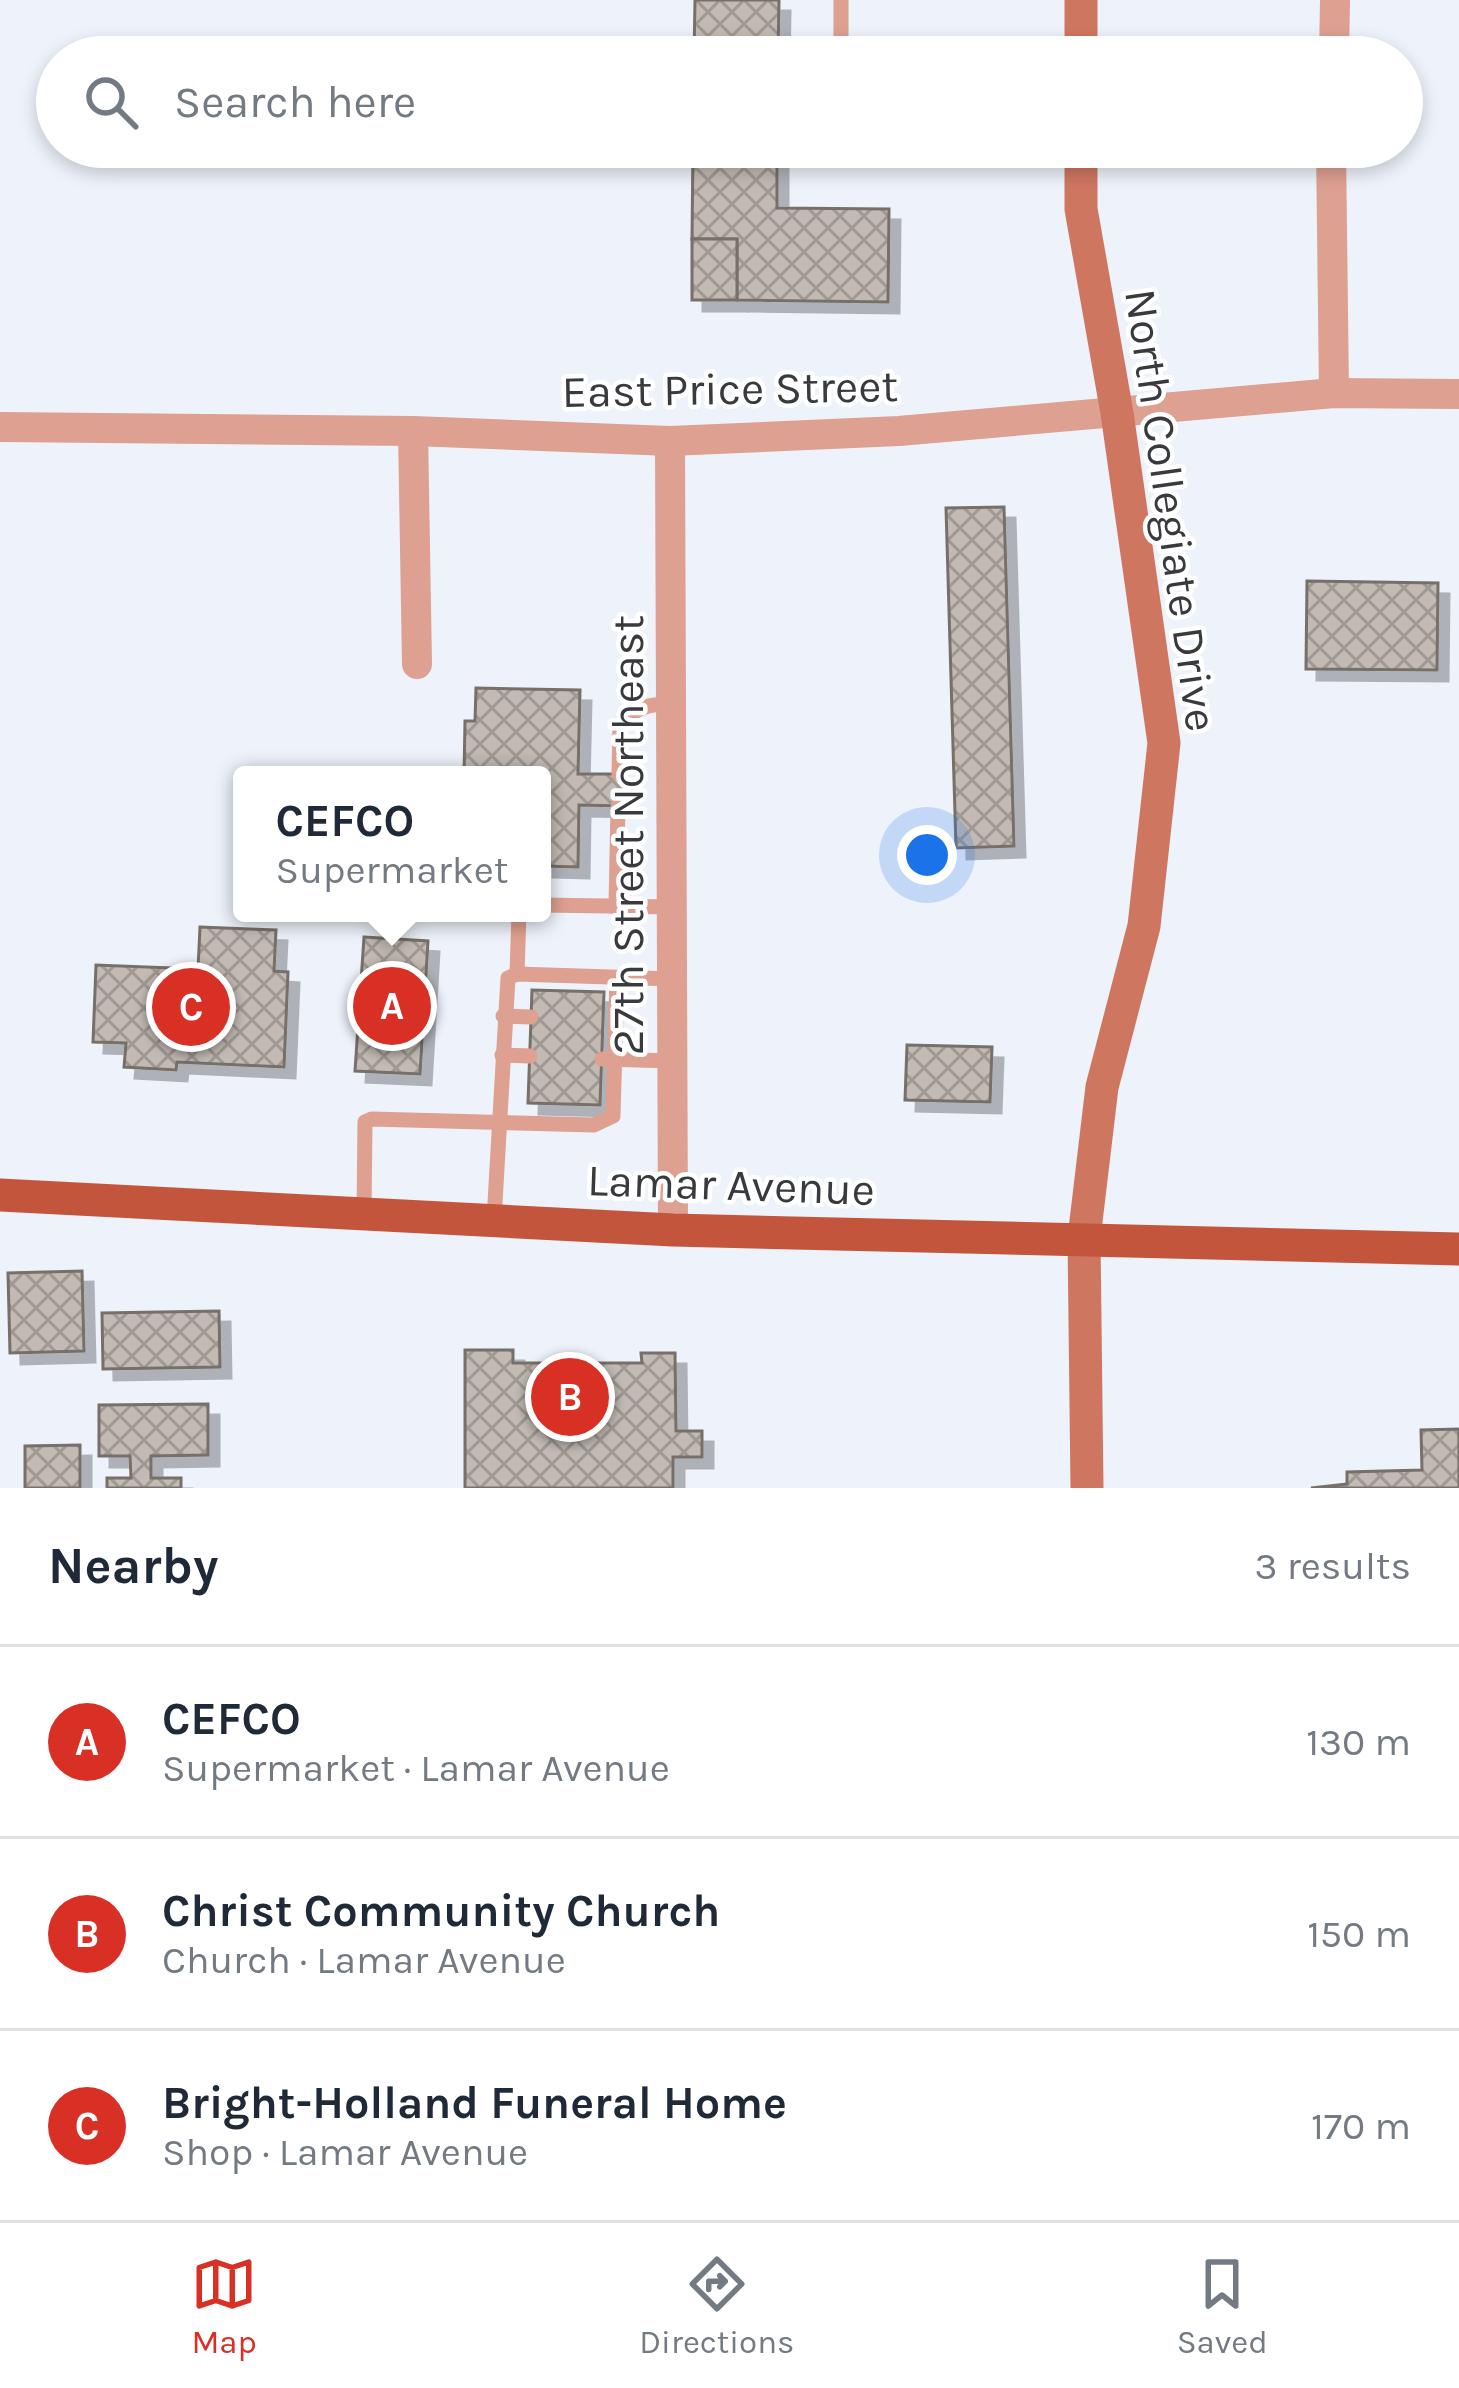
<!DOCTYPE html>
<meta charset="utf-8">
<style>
body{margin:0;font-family:Karla,sans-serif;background:#f6f6f7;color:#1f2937}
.you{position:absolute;left:927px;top:855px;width:42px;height:42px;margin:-30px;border:9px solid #fff;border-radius:50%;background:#1a73e8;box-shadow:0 0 0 18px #1a73e833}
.badge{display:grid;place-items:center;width:78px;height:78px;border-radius:50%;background:#d93025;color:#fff;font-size:39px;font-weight:700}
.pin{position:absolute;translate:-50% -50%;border:6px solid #fff;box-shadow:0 3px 12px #0006}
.popup{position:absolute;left:233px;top:766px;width:318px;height:156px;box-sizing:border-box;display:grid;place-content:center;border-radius:12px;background:#fff;filter:drop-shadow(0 3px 9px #0005);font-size:39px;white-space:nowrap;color:#747a83}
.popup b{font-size:45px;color:#1f2937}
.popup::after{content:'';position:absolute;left:50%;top:100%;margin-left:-24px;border:24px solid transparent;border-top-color:#fff}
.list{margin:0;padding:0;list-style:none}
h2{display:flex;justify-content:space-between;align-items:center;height:156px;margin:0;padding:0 48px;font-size:51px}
h2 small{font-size:39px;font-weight:400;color:#747a83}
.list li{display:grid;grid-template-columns:78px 1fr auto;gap:36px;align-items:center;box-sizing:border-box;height:192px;padding:0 48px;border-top:3px solid #e0e1e3}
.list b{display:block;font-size:45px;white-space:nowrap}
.list p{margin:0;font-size:39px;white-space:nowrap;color:#747a83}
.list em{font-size:39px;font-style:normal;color:#747a83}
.icon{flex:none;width:66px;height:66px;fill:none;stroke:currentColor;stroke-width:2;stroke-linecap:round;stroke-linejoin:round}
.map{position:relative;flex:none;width:1459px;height:1488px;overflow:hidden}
.search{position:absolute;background:#fff;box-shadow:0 6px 18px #0003;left:36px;right:36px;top:36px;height:132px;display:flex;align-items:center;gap:30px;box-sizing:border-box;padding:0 42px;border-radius:66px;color:#747a83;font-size:45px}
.sheet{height:732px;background:#fff}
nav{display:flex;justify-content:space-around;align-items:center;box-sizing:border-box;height:168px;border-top:3px solid #e0e1e3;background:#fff;font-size:33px;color:#747a83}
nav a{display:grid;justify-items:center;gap:6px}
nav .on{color:#d93025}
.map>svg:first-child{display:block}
.building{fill:url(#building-cross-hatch);stroke:#777069;stroke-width:3;filter:url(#shadow)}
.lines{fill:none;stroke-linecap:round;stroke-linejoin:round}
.service{stroke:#dea091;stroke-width:15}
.minor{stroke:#dea091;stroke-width:30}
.secondary{stroke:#cf7661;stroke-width:33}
.primary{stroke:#c2553c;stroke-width:33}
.labels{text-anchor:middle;stroke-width:9;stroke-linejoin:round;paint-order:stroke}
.street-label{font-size:45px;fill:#383a3e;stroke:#fff}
</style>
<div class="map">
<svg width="1459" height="1488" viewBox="0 0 1459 1488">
<defs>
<pattern id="building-cross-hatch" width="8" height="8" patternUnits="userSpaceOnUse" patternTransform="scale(3)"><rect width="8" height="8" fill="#c2bab3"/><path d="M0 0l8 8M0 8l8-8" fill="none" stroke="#9f9893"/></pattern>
<filter id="shadow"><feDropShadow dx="11" dy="11" stdDeviation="0" flood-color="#0004"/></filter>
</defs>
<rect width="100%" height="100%" fill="#edf2fb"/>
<!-- building -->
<g class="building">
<path d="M695 0H779L778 57H694Z"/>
<path d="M693 147H777V208L889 209 888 302 737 300V239H692Z"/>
<rect x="692" y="239" width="45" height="61"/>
<path d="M1004 507 1014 846 956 848 946 508Z"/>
<path d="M1307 581 1438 583 1437 670 1306 669Z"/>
<path d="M476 688 580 690 578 774H624L623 806 579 805 578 867 542 866V775H464L465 721H475Z"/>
<path d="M200 927 276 930 274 971 288 972 284 1067 177 1062 176 1070 124 1067 126 1043 93 1042 96 965 198 969Z"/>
<path d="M364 937 428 941 420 1074 355 1071Z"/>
<path d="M532 990 604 992 600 1105 528 1103Z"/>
<path d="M907 1045 992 1047 990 1102 905 1100Z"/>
<path d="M82 1271 84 1351 10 1353 8 1273Z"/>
<path d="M219 1311 220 1367 103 1369 102 1313Z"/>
<path d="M465 1350H513V1363H642L641 1353H675L676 1431H702V1457H673V1488H465Z"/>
<path d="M208 1404V1455L151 1456V1478H181V1488H107V1478H131L130 1456H99V1405Z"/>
<path d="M1459 1429V1488H1311L1347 1484V1472L1422 1470 1421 1430Z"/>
<path d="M80 1445V1488H25V1446Z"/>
</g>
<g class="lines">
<!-- service -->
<g class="service">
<path d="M841 57V0"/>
<path d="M840 147V154H1081"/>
<path d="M619 774 620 724C636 707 648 704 671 704"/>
<path d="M542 905 672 907"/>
<path d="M616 906 618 806"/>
<path d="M517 974 519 913"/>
<path d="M503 1016 531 1017"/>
<path d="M502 1055 530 1056"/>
<path d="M602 1059 673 1061"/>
<path d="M364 1214 365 1122 372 1119 594 1125 613 1116 617 978"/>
<path d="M494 1220 508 978 517 974 672 979"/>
</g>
<!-- minor -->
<g class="minor">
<path d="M1334 57 1335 0"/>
<path d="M1331 147 1334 393"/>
<path d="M0 427 413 431 670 441 899 431 1334 393 1459 394"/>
<path d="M413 431 417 664"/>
<path d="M670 441 673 1230"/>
</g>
<!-- secondary -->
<g class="secondary">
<path d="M1081 0V57"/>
<path d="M1081 147V209L1117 413 1164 743 1144 926 1102 1087 1084 1238 1087 1488"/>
</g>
<!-- primary -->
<path class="primary" d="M0 1195 673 1230 1459 1249"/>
</g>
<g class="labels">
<!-- street labels -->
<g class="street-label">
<text transform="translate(730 388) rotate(-1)" y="16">East Price Street</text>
<text transform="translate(1172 510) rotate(82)" y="16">North Collegiate Drive</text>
<text transform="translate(627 835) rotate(-90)" y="16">27th Street Northeast</text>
<text transform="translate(731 1184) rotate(2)" y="16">Lamar Avenue</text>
</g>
</g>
</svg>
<div class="you"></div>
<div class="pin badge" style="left:392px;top:1006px">A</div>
<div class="popup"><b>CEFCO</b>Supermarket</div>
<div class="pin badge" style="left:570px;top:1397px">B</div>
<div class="pin badge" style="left:191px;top:1007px">C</div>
<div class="search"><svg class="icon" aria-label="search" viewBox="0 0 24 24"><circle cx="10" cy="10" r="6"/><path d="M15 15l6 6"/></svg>Search here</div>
</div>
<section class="sheet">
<h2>Nearby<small>3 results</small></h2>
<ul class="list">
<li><span class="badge">A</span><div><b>CEFCO</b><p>Supermarket · Lamar Avenue</p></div><em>130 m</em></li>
<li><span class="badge">B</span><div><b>Christ Community Church</b><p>Church · Lamar Avenue</p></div><em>150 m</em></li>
<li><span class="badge">C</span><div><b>Bright-Holland Funeral Home</b><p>Shop · Lamar Avenue</p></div><em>170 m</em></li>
</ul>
</section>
<nav>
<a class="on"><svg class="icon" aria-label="map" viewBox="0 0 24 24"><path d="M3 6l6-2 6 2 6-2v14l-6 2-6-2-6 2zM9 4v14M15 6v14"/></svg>Map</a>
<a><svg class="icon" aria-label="directions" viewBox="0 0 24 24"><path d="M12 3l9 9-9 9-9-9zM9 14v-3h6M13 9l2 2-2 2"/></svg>Directions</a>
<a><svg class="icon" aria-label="saved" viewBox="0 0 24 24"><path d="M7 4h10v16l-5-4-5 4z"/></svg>Saved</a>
</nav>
